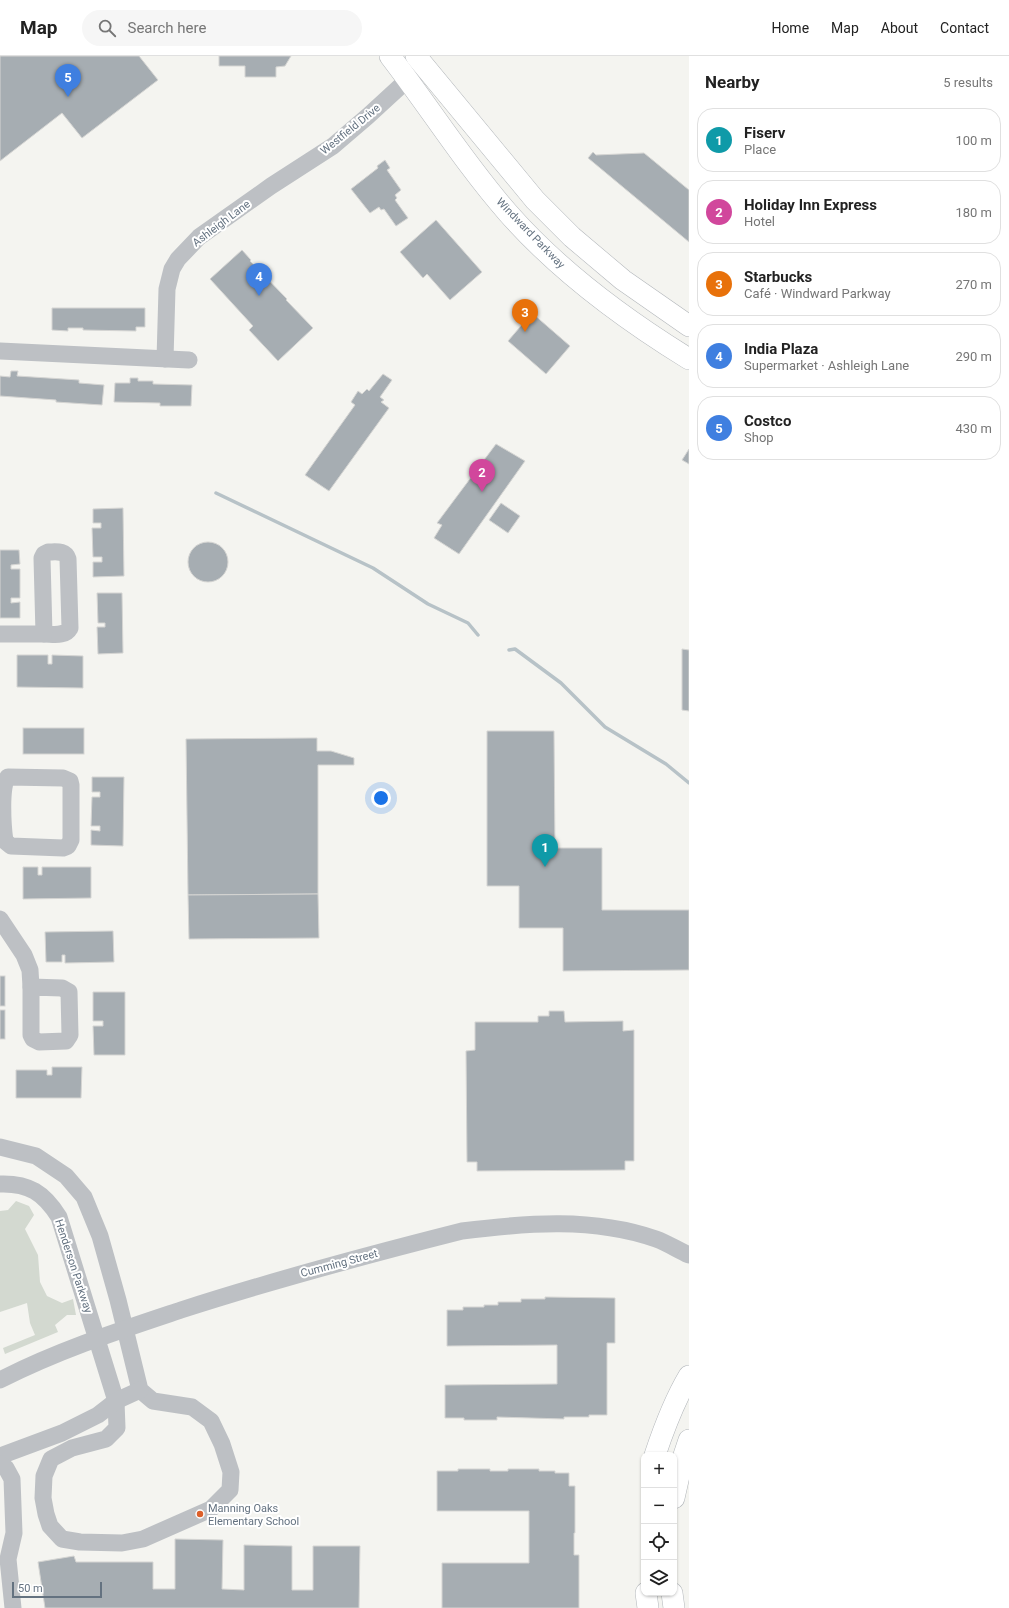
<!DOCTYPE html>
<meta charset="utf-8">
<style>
body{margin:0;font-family:Roboto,sans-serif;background:#f6f6f6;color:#222}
.controls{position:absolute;right:12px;bottom:12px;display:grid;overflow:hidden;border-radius:8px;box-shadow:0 1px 3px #0004}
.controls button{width:36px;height:36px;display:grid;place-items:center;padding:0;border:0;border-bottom:1px solid #e0e0e0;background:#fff;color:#222;font:20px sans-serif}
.scale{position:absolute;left:12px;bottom:10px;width:90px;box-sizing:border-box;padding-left:4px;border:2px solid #647280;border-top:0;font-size:11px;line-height:14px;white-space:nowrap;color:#647280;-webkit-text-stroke:3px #fff;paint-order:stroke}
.you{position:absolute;left:381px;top:742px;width:14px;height:14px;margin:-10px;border:3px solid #fff;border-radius:50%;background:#1a73e8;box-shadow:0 0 0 6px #1a73e833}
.badge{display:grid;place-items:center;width:26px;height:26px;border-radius:50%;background:#dc5f29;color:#fff;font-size:13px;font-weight:700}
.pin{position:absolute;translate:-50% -33px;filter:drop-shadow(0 1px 2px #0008)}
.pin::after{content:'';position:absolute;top:21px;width:14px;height:12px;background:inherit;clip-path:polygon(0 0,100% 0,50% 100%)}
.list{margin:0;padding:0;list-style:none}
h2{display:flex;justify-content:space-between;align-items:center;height:52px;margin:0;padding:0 16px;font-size:17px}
h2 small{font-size:13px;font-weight:400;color:#767676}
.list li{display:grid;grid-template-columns:26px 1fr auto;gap:12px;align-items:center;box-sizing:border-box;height:64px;margin:0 8px 8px;padding:0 8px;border:1px solid #e0e0e0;border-radius:16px}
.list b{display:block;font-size:15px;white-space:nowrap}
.list p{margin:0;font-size:13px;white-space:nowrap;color:#767676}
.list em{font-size:13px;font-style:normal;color:#767676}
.icon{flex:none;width:22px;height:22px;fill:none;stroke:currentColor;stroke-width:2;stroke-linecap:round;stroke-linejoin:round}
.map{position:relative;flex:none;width:689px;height:1552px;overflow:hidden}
header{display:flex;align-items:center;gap:24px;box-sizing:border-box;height:56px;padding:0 20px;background:#fff;border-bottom:1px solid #e0e0e0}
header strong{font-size:19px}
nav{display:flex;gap:22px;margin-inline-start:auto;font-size:14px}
.search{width:280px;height:36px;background:#f6f6f6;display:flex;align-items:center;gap:10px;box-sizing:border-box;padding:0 14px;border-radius:22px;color:#767676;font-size:15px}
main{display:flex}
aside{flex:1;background:#fff}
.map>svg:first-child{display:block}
.green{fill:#d3d9d0}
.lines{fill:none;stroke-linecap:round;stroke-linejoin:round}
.stream{stroke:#b7c2c7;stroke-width:3.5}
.building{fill:#a6adb2;stroke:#d5d5d3}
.major-casing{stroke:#b2b6ba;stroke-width:22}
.minor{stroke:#bdc0c4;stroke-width:17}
.major{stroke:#fff;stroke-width:21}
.poi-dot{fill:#dc5f29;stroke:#fff;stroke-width:1.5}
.labels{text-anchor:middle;stroke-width:4;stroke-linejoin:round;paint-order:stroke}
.street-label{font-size:11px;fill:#647280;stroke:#fff}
.poi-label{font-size:11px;fill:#647280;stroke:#fff;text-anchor:start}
</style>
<header>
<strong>Map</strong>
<div class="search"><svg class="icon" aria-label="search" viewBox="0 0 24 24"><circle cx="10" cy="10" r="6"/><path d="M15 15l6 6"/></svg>Search here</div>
<nav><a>Home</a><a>Map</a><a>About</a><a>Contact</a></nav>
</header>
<main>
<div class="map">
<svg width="689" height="1552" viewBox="0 0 689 1552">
<rect width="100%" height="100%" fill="#f4f4f0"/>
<!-- green -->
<path class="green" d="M16 1145 29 1150 34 1159 25 1173 38 1199 40 1226 47 1240 62 1247 73 1243 76 1259H67L55 1269 58 1276 5 1298 3 1292 35 1279 30 1267 27 1247 0 1256V1155L8 1154Z"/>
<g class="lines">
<!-- stream -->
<g class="stream">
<path d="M216 437 373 512 428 548 468 567 478 579"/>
<path d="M509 594 515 593 561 627 605 671 666 708 689 727"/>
</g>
</g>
<!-- building -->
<g class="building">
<path d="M0 0H139L158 24 82 82 62 57 0 105Z"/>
<path d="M219 0H291L285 10 276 11V21H245V10H219Z"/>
<path d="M593 96 596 99 644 97 689 134V186L588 102Z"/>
<path d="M385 104 390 112 387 114 401 134 395 139 397 142 395 144 408 162 396 170 384 153 381 154 379 151 370 157 351 133 378 112 377 110Z"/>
<path d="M436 164 482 216 450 244 427 218 423 222 400 196Z"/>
<path d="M242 194 251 204 250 205 287 243 286 244 313 272 278 305 249 274 253 270 210 223Z"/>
<path d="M52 252H145V271H136V275L83 274V272H68V275L52 274Z"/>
<path d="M532 257 570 290 546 318 508 285Z"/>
<path d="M11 315H18L17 320 79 324V327L104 329 102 349 56 346V344L0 340V320L10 321Z"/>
<path d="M383 318 392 324 380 341 384 344 381 346 389 352 329 435 305 419 355 349 351 346 358 335 362 338 367 333 369 335Z"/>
<path d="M130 322H138V325H153V328L192 329 191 350H160V347L114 346 115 327H130Z"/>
<path d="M496 388 525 405 459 498 434 482 442 469 437 467Z"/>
<path d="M689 393V408L682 404Z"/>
<path d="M501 447 520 460 508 477 489 464Z"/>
<path d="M123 452 124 520 93 521V506H102V501H93L92 472H101V467H93V453Z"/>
<circle cx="208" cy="506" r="20"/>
<path d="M0 494H19L20 508 11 509V513H20V542H11V547L20 546V562H0Z"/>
<path d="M97 537H122L123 597 98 598 97 571H105V567H98Z"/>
<path d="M682 593 689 594V655L682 654Z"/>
<path d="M17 599H48V608H52V599L83 600V632L17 631Z"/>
<rect x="23" y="672" width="61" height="26"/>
<path d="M487 675H554L555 792H602V854H689V914L563 915V872H519V830H487Z"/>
<path d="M312 682H317V695H331L354 702V709H318V838L188 839 186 683Z"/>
<path d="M92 721H124L123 790 91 789V774L100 775V770H91L92 741H100V736H92Z"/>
<path d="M23 811H38V819H42V811H91V842L23 843Z"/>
<path d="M318 838 319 882 189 883 188 839Z"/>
<path d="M113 875 114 906 65 907V899H62V906H46L45 876Z"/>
<rect x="0" y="920" width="5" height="30"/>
<path d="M93 936H125V999H94L93 970H103V965H93Z"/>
<rect x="0" y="954" width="5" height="29"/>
<path d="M549 955H564L565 966 623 965V975L634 974V1105H625V1114L477 1115V1106H467L466 995 475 994V966H538V960H549Z"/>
<path d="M52 1011H82L81 1042H16V1014H47V1019H52Z"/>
<path d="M545 1241 615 1242V1287H607V1359H589V1361H564V1363L497 1361V1364H464V1362H445V1329L557 1328V1289L447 1290V1254H463V1251H484V1249H498V1246H521V1243H545Z"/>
<path d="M458 1413H490V1415H508V1413H539V1415H555V1417H569V1430H575V1477H574V1499H579V1552H442V1507H529V1455H437V1415H458Z"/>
<path d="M175 1483 223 1484 222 1533 244 1534V1489L292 1490V1534H313V1490H360L359 1552H45L38 1506 74 1500 76 1506H153V1533H175Z"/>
</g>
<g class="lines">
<defs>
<g id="major">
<path d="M390 0C430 52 465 108 508 157 559 215 624 263 689 303"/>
<path d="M416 0 535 144 572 181 623 224 689 270"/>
<path d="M655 1399C664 1372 674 1345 689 1320"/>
<path d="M674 1442 683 1402 689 1384"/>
<path d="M646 1537 648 1552"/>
<path d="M672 1537 674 1552"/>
</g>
</defs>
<!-- major casing -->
<use href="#major" class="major-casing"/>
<!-- minor -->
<g class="minor">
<path d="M0 295 189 304"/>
<path d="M165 303 167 233 172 213 178 203 199 181 271 130 333 90 368 60 417 15"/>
<path d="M48 496C56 496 65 494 68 503L70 572C65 581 53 578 44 578L42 502 44 498Z"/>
<path d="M0 578H44"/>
<path d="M8 721 63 722 70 725 71 729V784L68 790 63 792 11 790 5 785C3 772 0 728 8 721Z"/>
<path d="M0 863 24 899 30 914 31 931"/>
<path d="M31 931 62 932 69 936 70 979 66 985 39 986 33 983 31 979Z"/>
<path d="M0 1091 36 1100 66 1120 84 1141 100 1180 118 1244 140 1334 153 1345 192 1351 211 1365 222 1388 231 1416 230 1434 211 1453 143 1483 122 1487 80 1486 62 1483 50 1470 46 1458 43 1442 44 1420 51 1403 72 1392 106 1383 117 1372 116 1345 59 1161C44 1137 29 1127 0 1128"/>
<path d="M0 1324C59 1294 118 1275 181 1254 274 1224 367 1199 462 1175 526 1167 593 1161 656 1183 667 1187 678 1194 689 1199"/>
<path d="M0 1400 62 1377 98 1359 116 1345 140 1334"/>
<path d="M0 1408 6 1412 12 1423 14 1477 8 1503 13 1552"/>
</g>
<!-- major -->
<use href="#major" class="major"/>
</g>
<!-- markers -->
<circle class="poi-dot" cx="200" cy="1458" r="4"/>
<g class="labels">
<!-- street labels -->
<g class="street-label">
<text transform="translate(350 73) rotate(-39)" y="4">Westfield Drive</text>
<text transform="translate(221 167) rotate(-37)" y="4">Ashleigh Lane</text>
<text transform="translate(531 177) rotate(46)" y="4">Windward Parkway</text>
<text transform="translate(339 1207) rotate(-15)" y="4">Cumming Street</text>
<text transform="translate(74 1210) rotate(72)" y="4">Henderson Parkway</text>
</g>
<!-- poi labels -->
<g class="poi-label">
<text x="208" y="1456">Manning Oaks<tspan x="208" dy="13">Elementary School</tspan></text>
</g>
</g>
</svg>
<div class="controls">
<button>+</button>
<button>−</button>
<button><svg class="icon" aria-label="locate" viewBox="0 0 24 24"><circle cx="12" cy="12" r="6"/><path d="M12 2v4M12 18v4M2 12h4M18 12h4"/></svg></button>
<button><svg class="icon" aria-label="layers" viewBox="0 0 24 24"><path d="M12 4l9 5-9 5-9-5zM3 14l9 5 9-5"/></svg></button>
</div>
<div class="scale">50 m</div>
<div class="you"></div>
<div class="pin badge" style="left:545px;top:811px;background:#0f9aa8">1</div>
<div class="pin badge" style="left:482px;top:436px;background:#d1479c">2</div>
<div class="pin badge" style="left:525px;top:276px;background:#e8710a">3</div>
<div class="pin badge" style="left:259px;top:240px;background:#3f7fe0">4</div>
<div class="pin badge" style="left:68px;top:41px;background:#3f7fe0">5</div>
</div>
<aside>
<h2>Nearby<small>5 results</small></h2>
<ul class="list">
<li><span class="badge" style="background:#0f9aa8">1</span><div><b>Fiserv</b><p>Place</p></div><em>100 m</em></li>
<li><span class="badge" style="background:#d1479c">2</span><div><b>Holiday Inn Express</b><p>Hotel</p></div><em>180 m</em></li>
<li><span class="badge" style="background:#e8710a">3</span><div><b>Starbucks</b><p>Café · Windward Parkway</p></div><em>270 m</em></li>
<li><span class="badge" style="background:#3f7fe0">4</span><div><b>India Plaza</b><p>Supermarket · Ashleigh Lane</p></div><em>290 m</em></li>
<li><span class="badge" style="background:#3f7fe0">5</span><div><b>Costco</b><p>Shop</p></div><em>430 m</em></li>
</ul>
</aside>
</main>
